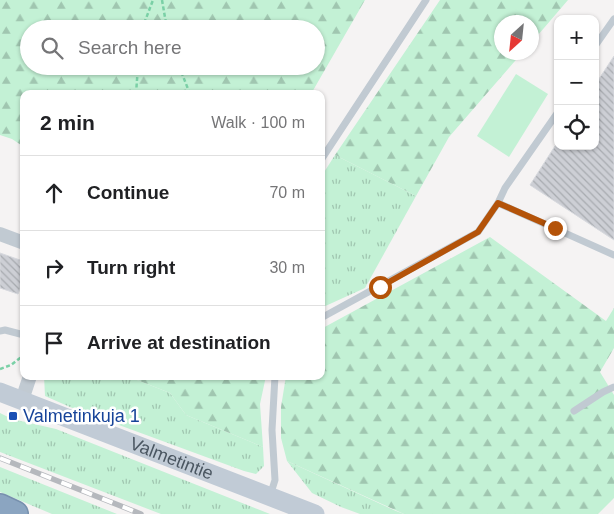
<!DOCTYPE html>
<meta charset="utf-8">
<style>
body{margin:0;font-family:Helvetica,sans-serif;background:#f2f2f2;color:#202124}
.controls{position:absolute;right:15px;top:15px;display:grid;overflow:hidden;border-radius:10px;box-shadow:0 1px 4px #0004}
.controls button{width:45px;height:45px;display:grid;place-items:center;padding:0;border:0;border-bottom:1px solid #e0e0e0;background:#fff;color:#202124;font:25px sans-serif}
.compass{position:absolute;left:494px;top:15px;width:45px;height:45px;border-radius:50%;background:#fff;box-shadow:0 1px 4px #0004;rotate:207deg}
.stop{position:absolute;width:15px;height:15px;margin:-11px;border:4px solid #b45309;border-radius:50%;background:#fff}
.stop.end{background:#b45309;border-color:#fff;box-shadow:0 1px 5px #0008}
.list{margin:0;padding:0;list-style:none}
h2{display:flex;justify-content:space-between;align-items:center;height:65px;margin:0;padding:0 20px;font-size:21px}
h2 small{font-size:16px;font-weight:400;color:#757577}
.list li{display:grid;grid-template-columns:32px 1fr auto;gap:15px;align-items:center;box-sizing:border-box;height:75px;padding:0 20px;border-top:1px solid #e0e0e0}
.list b{display:block;font-size:19px;white-space:nowrap}
.list em{font-size:16px;font-style:normal;color:#757577}
.icon{flex:none;width:28px;height:28px;fill:none;stroke:currentColor;stroke-width:2;stroke-linecap:round;stroke-linejoin:round}
.map{position:relative;flex:none;width:614px;height:514px;overflow:hidden}
.search{position:absolute;background:#fff;box-shadow:0 1px 4px #0004;left:20px;top:20px;width:305px;height:55px;display:flex;align-items:center;gap:12px;box-sizing:border-box;padding:0 18px;border-radius:28px;color:#757577;font-size:19px}
.panel{position:absolute;background:#fff;box-shadow:0 1px 4px #0004;left:20px;top:90px;width:305px;height:290px;border-radius:10px}
.map>svg:first-child{display:block}
.grass{fill:url(#grass-tufts)}
.forest{fill:url(#forest-firs);fill-rule:evenodd}
.park{fill:#c3f1d5}
.building{fill:url(#building-back-hatch);stroke:#d7d9de}
.lines{fill:none;stroke-linecap:round;stroke-linejoin:round}
.highway-casing{stroke:#7690ad;stroke-width:28}
.path{stroke:#7ad0a6;stroke-width:2.5;stroke-dasharray:4 2.5;stroke-linecap:butt}
.lane{stroke:#c1cad2;stroke-width:7}
.street{stroke:#c1cad2;stroke-width:14}
.secondary{stroke:#c1cbd6;stroke-width:19}
.highway{stroke:#8ba5c1;stroke-width:25}
.rail-casing{stroke:#b5b8bd;stroke-width:5.5}
.rail{stroke:#fff;stroke-width:4;stroke-dasharray:11;stroke-linecap:butt}
.route{stroke:#b45309;stroke-width:6}
.transit-dot{fill:#1a4fb4;stroke:#fff;stroke-width:2}
.labels{text-anchor:middle;stroke-width:5;stroke-linejoin:round;paint-order:stroke}
.transit-label{font-size:18px;fill:#164399;stroke:#fff;text-anchor:start}
.street-label{font-size:18px;fill:#4a5661;stroke:#fff}
</style>
<div class="map">
<svg width="614" height="514" viewBox="0 0 614 514">
<defs>
<pattern id="grass-tufts" width="24" height="20" patternUnits="userSpaceOnUse" patternTransform="scale(1.25)"><rect width="24" height="20" fill="#c3f1d5"/><path d="M3 7l-1-3M5 7V3M7 7l1-3M15 17l-1-3M17 17v-4M19 17l1-3" fill="none" stroke="#a0c6b0"/></pattern>
<pattern id="forest-firs" width="22" height="20" patternUnits="userSpaceOnUse" patternTransform="scale(1.25)"><rect width="22" height="20" fill="#c3f1d5"/><path d="M5 1l3.5 6h-7zM16 11l3.5 6h-7z" fill="#a0c6b0"/></pattern>
<pattern id="building-back-hatch" width="6" height="6" patternUnits="userSpaceOnUse" patternTransform="scale(1.25)"><rect width="6" height="6" fill="#cdcfd5"/><path d="M-1 5l2 2M0 0l6 6M5-1l2 2" fill="none" stroke="#a8abb0"/></pattern>
</defs>
<rect width="100%" height="100%" fill="#f5f3f3"/>
<!-- grass -->
<g class="grass">
<path d="M335 155 416 196 365 288 321 308V177Z"/>
<path d="M44 376H127L170 393 186 415 263 447 264 466 256 474 244 471 70 407 45 396Z"/>
<path d="M0 413 12 419 56 429 270 514H161L0 452Z"/>
<path d="M287 461 396 511 404 514H360L341 507 312 493Z"/>
<path d="M0 467 102 508 117 514H52L0 492Z"/>
</g>
<!-- forest -->
<g class="forest">
<path d="M0 0H365L311 94H24V147L12 139 0 135ZM29 29H316V66H29Z"/>
<path d="M440 0H568L532 42V22H502V52L522 53 449 137 416 196 335 155Z"/>
<path d="M490 237 606 321 614 308V348L600 372 614 395V498L598 514H404L287 461 281 438V407L286 376H321V329Z"/>
<path d="M127 376H266L260 404 263 447 186 415 170 393Z"/>
</g>
<!-- park -->
<path class="park" d="M516 74 548 94 509 157 477 136Z"/>
<!-- building -->
<g class="building">
<path d="M614 56V240L530 185 555 146H595V85Z"/>
<path d="M0 253 20 260 19 265 24 267V279L18 294 0 288Z"/>
</g>
<g class="lines">
<defs>
<path id="highway" d="M0 507 15 514"/>
</defs>
<!-- highway casing -->
<use href="#highway" class="highway-casing"/>
<!-- path -->
<g class="path">
<path d="M162 0 167 29"/>
<path d="M142 29 153 0"/>
<path d="M179 66 190 94"/>
<path d="M136 94 138 66"/>
<path d="M0 369 11 365 24 355"/>
</g>
<!-- lane -->
<g class="lane">
<path d="M595 46 614 19"/>
<path d="M321 160 426 0"/>
<path d="M498 203 614 255"/>
<path d="M321 318 478 232 498 203 505 188 558 112"/>
<path d="M0 331 5 330 24 335"/>
<path d="M574 411 603 392 614 387"/>
<path d="M270 496 275 480 272 430 275 376"/>
</g>
<!-- street -->
<g class="street">
<path d="M0 234 24 243"/>
<path d="M22 400 30 376"/>
</g>
<!-- secondary -->
<path class="secondary" id="s1" d="M0 392 315 514"/>
<!-- highway -->
<use href="#highway" class="highway"/>
<defs>
<path id="rail" d="M0 458 141 514"/>
</defs>
<!-- rail casing -->
<use href="#rail" class="rail-casing"/>
<!-- rail -->
<use href="#rail" class="rail"/>
</g>
<g class="lines">
<!-- route -->
<path class="route" d="M380 287 478 232 498 203 555 228"/>
</g>
<!-- markers -->
<rect class="transit-dot" x="8" y="411" width="10" height="10" rx="2.5"/>
<g class="labels">
<!-- transit labels -->
<g class="transit-label">
<text x="23" y="422">Valmetinkuja 1</text>
</g>
<!-- street labels -->
<g class="street-label">
<text dy="6" stroke="none"><textPath href="#s1" startOffset="184">Valmetintie</textPath></text>
</g>
</g>
</svg>
<div class="controls">
<button>+</button>
<button>−</button>
<button><svg class="icon" aria-label="locate" viewBox="0 0 24 24"><circle cx="12" cy="12" r="6"/><path d="M12 2v4M12 18v4M2 12h4M18 12h4"/></svg></button>
</div>
<svg class="compass" viewBox="-18 -18 36 36"><path d="M0-13l5 13h-10z" fill="#e53935"/><path d="M0 13l5-13h-10z" fill="#757577"/></svg>
<div class="stop" style="left:380px;top:287px"></div>
<div class="stop end" style="left:555px;top:228px"></div>
<div class="search"><svg class="icon" aria-label="search" viewBox="0 0 24 24"><circle cx="10" cy="10" r="6"/><path d="M15 15l6 6"/></svg>Search here</div>
<section class="panel">
<h2>2 min<small>Walk · 100 m</small></h2>
<ul class="list">
<li><svg class="icon" aria-label="ahead" viewBox="0 0 24 24"><path d="M12 20V5M6 11l6-6 6 6"/></svg><div><b>Continue</b></div><em>70 m</em></li>
<li><svg class="icon" aria-label="right" viewBox="0 0 24 24"><path d="M7 20v-9h11M14 6l5 5-5 5"/></svg><div><b>Turn right</b></div><em>30 m</em></li>
<li><svg class="icon" aria-label="arrive" viewBox="0 0 24 24"><path d="M6 21V4h12l-3 4 3 4H6"/></svg><div><b>Arrive at destination</b></div></li>
</ul>
</section>
</div>
